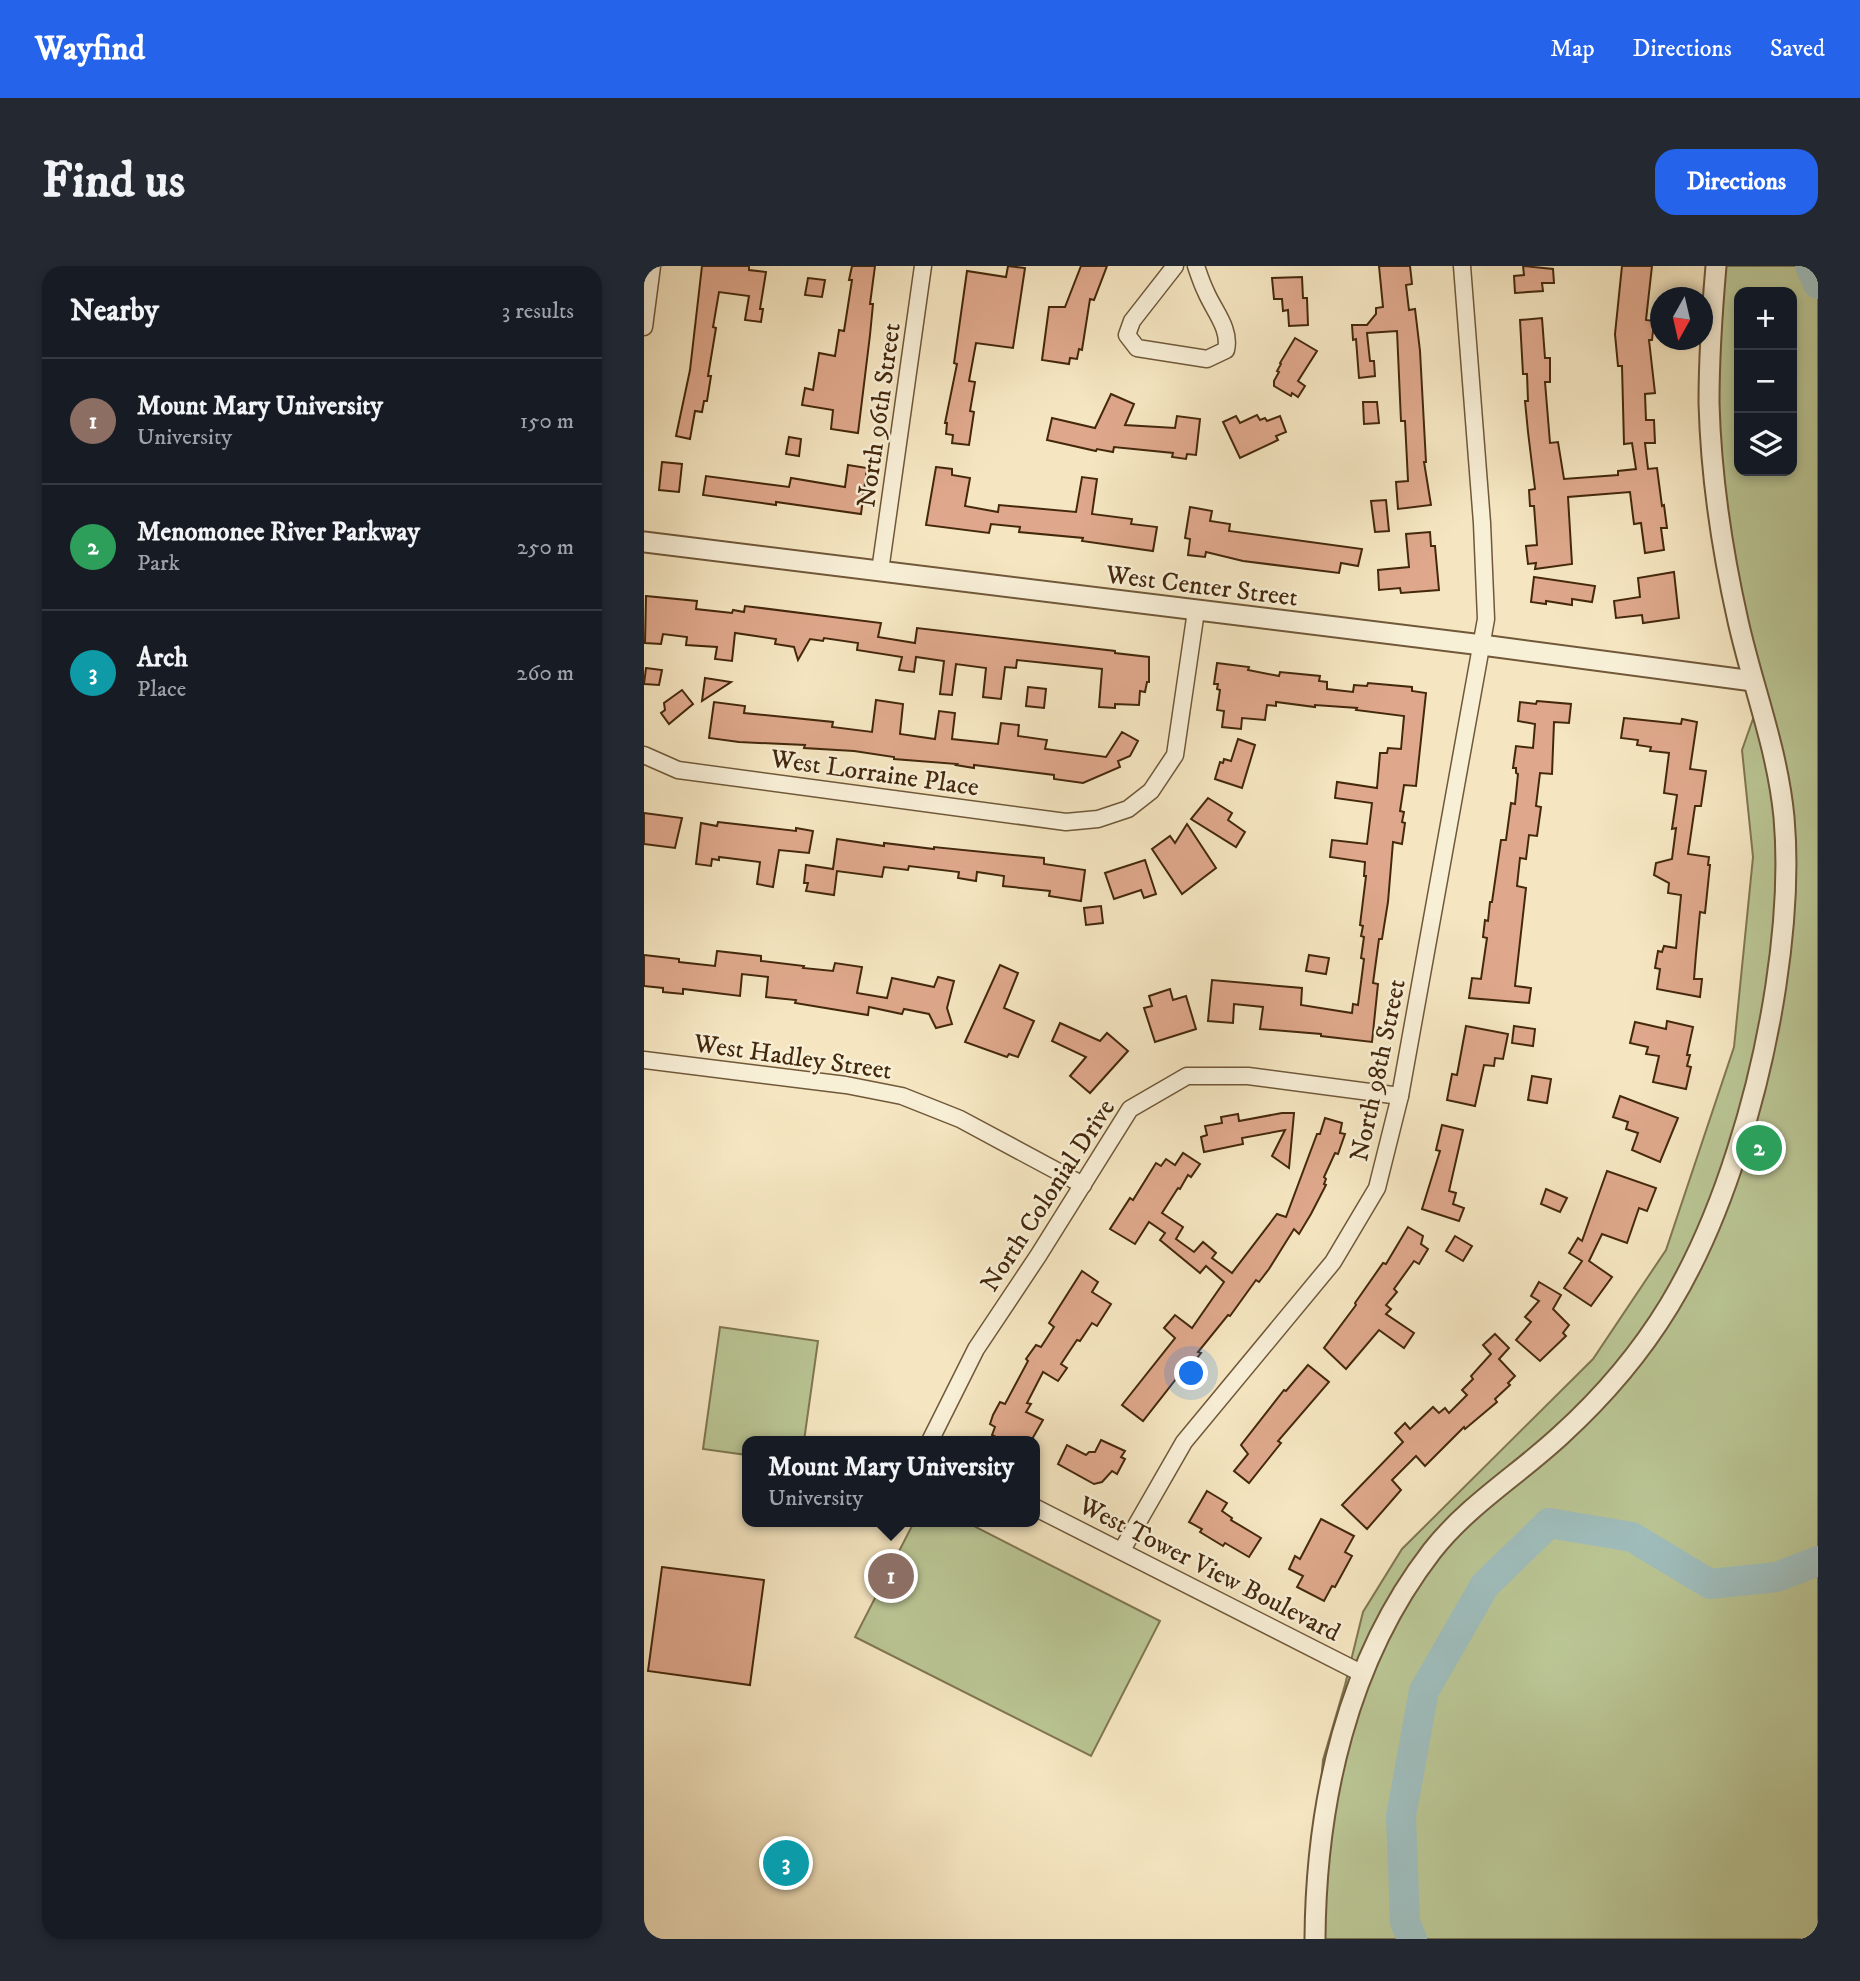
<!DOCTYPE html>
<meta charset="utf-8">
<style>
body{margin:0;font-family:"IM FELL DW Pica",serif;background:#242831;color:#f1f3f6}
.controls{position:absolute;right:21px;top:21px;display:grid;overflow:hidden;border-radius:14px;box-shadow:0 4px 10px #0003}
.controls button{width:63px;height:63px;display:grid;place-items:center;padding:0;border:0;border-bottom:2px solid #363941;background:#171b24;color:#f1f3f6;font:35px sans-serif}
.compass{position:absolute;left:1006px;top:21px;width:63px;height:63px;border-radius:50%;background:#171b24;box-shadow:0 4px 10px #0003;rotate:188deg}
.you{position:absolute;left:548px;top:1108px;width:24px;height:24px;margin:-18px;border:5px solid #fff;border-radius:50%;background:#1a73e8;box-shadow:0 0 0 10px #1a73e833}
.badge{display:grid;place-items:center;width:46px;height:46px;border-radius:50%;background:#2563eb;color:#fff;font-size:23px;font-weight:700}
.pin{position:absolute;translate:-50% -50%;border:4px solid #fff;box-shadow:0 2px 7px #0006}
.popup{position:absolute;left:98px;top:1170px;width:298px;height:91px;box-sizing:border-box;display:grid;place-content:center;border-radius:14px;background:#171b24;filter:drop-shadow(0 2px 5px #0005);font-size:23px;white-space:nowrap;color:#9ea1a6}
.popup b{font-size:26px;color:#f1f3f6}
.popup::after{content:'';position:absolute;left:50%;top:100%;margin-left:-14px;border:14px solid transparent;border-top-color:#171b24}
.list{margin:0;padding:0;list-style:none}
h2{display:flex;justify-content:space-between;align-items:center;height:91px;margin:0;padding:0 28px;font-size:30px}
h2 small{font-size:23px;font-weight:400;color:#9ea1a6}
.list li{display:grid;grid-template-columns:46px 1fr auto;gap:21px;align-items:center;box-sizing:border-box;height:126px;padding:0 28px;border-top:2px solid #363941}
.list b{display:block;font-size:26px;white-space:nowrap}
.list p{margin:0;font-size:23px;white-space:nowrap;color:#9ea1a6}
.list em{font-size:23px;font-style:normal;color:#9ea1a6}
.icon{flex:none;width:38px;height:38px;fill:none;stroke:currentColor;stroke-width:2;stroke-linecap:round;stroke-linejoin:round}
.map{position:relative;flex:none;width:1174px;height:1673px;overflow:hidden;border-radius:21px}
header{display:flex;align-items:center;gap:42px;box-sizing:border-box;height:98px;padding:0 35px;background:#2563eb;color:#fff}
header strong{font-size:33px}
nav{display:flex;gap:38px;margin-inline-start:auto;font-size:24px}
.intro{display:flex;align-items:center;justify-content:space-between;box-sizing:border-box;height:168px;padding:0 42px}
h1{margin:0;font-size:49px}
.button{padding:18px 32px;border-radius:21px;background:#2563eb;color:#fff;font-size:24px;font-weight:700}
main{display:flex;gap:42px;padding:0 42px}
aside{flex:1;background:#171b24;border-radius:21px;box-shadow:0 4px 10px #0003}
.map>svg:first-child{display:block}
.green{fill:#bac594;stroke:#7f7650;stroke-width:2;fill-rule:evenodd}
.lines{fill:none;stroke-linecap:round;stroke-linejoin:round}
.river{stroke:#9fbdbc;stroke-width:30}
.building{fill:#dfa88c;stroke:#44280c;stroke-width:2}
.minor-casing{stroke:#705839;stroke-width:19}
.tertiary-casing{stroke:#705839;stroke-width:23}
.minor{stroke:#f8efd7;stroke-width:16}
.tertiary{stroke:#f8efd7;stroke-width:19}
.labels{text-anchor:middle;stroke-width:5;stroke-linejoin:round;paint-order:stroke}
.street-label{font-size:26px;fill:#44280c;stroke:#f8efd7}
</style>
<header>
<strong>Wayfind</strong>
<nav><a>Map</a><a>Directions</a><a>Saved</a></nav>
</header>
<div class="intro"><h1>Find us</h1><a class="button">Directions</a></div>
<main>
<aside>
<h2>Nearby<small>3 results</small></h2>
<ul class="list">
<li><span class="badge" style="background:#8d6e63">1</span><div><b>Mount Mary University</b><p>University</p></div><em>150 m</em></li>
<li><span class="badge" style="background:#2e9e5b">2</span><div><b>Menomonee River Parkway</b><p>Park</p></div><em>250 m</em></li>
<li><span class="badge" style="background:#0f9aa8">3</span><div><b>Arch</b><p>Place</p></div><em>260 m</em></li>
</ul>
</aside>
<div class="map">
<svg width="1174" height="1673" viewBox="0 0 1174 1673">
<rect width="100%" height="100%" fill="#f5e6c1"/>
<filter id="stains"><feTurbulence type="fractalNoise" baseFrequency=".00286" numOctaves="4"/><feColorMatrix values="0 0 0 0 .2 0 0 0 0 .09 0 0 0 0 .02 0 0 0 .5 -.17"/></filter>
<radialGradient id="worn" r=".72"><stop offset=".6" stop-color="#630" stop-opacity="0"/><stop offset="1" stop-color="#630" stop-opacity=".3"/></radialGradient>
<!-- green -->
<g class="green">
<path d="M1072 0H1174V1673H663L679 1494 701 1419 719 1346 758 1283 949 1093 1022 984 1090 781 1109 591 1098 484 1110 450 1071 226ZM1095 26H1148V205H1095Z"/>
<path d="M76 1061 174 1075 160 1175H104L103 1189 59 1183Z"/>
<path d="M270 1256H322L516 1355 447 1490 211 1371Z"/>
</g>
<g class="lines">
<!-- river -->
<g class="river">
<path d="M1166 0 1174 18"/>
<path d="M768 1673 761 1656 757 1550 780 1425 841 1319 905 1257 988 1271 1066 1318 1133 1311 1174 1295"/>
</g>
</g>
<!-- building -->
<g class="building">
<path d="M58 0H105V4L122 6 116 43H119L117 56 101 54 105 30 75 26 69 61 72 62 64 110H67L63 135H60L58 146 51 145 46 173 32 170 46 104Z"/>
<path d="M208 0H231L226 38H229L226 69 214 167 187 163 189 144 158 139 161 122 169 124 175 87 191 90 195 64 200 65 208 14H205Z"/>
<path d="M364 0 381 2 369 82 332 77 325 115 331 116 326 145 330 146 325 179 308 177 309 169 302 168 303 157H301L313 98 310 97 323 5 362 11Z"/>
<path d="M437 0H463L450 34 446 33 438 84 435 83 433 93 426 92 425 98 398 94 405 41H421Z"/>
<path d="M735 0H766L768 18 762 19 765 44 771 43 776 85 782 196H780L787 239 754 243 752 216 764 215 761 155H757L753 65 723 67 726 95H730L731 110 715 112 712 73 709 74 708 59H723L732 48V42L739 41Z"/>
<path d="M879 0 909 3 910 17H898L899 25 871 27 870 10 880 9Z"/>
<path d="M978 0H1008L1002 54 1010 55 1008 74H1005L1011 127 1001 128 1002 154H1010L1011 177H1001L1004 203 1013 202 1018 240 1020 239 1023 262H1017L1020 284 1001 287 997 257 990 258 986 226 924 231 928 298 891 303 892 297 884 298 882 280 893 279 890 240H886L885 224 891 223 884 166 881 135H884L883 108H879L876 54 898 52 901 92H906V116H901L906 177 914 176 920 213 974 209V205L992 203 988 177 980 178 978 100H974L971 68Z"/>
<path d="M658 11 659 32H663L664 59 645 60 644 44 639 45 638 33H630L628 12Z"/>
<path d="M164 12 181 14 178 31 161 29Z"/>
<path d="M651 72 673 85 654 115 661 120 654 131 648 127 647 130 630 120V115L635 106 633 105 637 98 636 97Z"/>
<path d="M467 128 490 138 481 159 531 162 533 150 556 153 552 189 543 188 542 193 528 191 529 187 470 181 469 186 453 183 452 185 403 174 408 152 451 162Z"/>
<path d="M719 136H733L735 157 720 158Z"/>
<path d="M613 149 616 154 621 152 623 155 636 150 642 166 632 170 634 174 596 192 579 156 592 150 596 157Z"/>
<path d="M145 171 157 173 155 190 142 188Z"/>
<path d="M18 196 38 198 35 226 15 224Z"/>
<path d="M204 199 223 202 217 248 132 236V239L59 229 62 210 145 221 147 212 201 221Z"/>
<path d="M292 201 308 203V209L326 212 321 240 354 246 355 239 432 246 438 211 453 213 448 248 488 253 487 258 513 261 509 285 438 275 439 272 375 266 376 261 347 258 345 267 282 259Z"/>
<path d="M742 234 745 265 731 266 727 235Z"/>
<path d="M546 241 568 245 566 255 586 258 585 265 718 283 714 300 697 297 695 307 599 295 562 286 561 291 544 289 546 273 541 272Z"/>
<path d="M786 266 787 280H791L795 324 757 327 756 322 735 324 734 304 765 301 762 268Z"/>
<path d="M1030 306 1035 352 999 357 998 349 972 352 970 335 996 331 994 312Z"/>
<path d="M890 311 951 320 948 336 928 333V339L902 335V338L887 336Z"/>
<path d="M2 330 53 335 52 343 88 347 89 344 100 346 101 340 237 357 234 371 271 377 273 362 471 385V387L505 391V416H503L501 426 496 425 495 439 471 438V442L455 441 458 403 373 394 372 402 361 401 357 433 339 431 342 402 312 398 308 429 296 428 300 395 272 391 270 406 255 404 258 391 213 384 214 377 180 372 179 375 166 373 154 394 150 381 131 378 132 373 91 367 88 395 71 393 73 381 42 379 43 371 19 368 17 378 1 377Z"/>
<path d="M573 397 605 401 604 404 635 410 636 406 676 410 675 415 683 416V423L709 426 710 419 723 420 724 417 768 421V425L782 427 772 520 760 519 756 545 760 546 758 556 761 557 758 578 749 576 744 636 738 673H735L729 717 734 718 728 776 677 770V768L616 763 619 741 590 738 589 757 564 755 568 714 658 722 657 739 708 747 709 738 714 739 720 693 717 692 720 671 717 670 719 660 716 659 722 610H720L721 596 686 591 688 574 723 578 728 537 691 532 693 516 733 522 736 487H743L744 482 757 483 760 450 712 444 713 442 671 439V441L632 436V440L623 439 621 454 598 452 597 463 578 461 580 445 573 444 576 424 573 423 574 418H570Z"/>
<path d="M2 402 18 404 15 419 0 418Z"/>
<path d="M61 412 87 416 58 435Z"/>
<path d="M384 421 402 423 400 442 382 440Z"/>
<path d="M38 424 49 438 25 458 17 447 21 444 20 437Z"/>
<path d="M232 434 259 438 256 468 291 473 295 445 311 447 308 473 354 478 357 457 375 459 374 470 403 474 401 483 462 491 478 466 494 475 486 490 474 495 476 501 439 517 410 513V509L330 499V502L312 499 313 498 250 493V491L210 485 160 482 161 479 95 476 65 472 70 436 101 440 100 447 189 456 188 461 228 466Z"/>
<path d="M893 435 927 438 925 457 910 456 908 508 896 507 892 540 897 541 893 570 885 569 882 593 876 592 873 620 882 622 871 720 887 722 885 737 825 732 828 712 837 713 843 672 839 671 841 654 844 655 846 636H848L857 574H862L867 537 871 538 874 508 872 507V502H869L872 480 889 482 891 458 874 455 876 436 892 438Z"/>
<path d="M980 452 1037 458 1038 453 1053 456 1046 503 1062 505 1057 540H1051L1044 588 1065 591 1064 599H1066L1061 647 1056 646 1052 688 1050 713H1058L1056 731 1013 723 1016 703 1011 702 1014 685 1018 686 1020 680 1032 682 1037 629 1024 627 1025 617 1010 609 1012 597 1028 593 1032 562 1028 563 1033 529 1020 527 1025 487 1006 485 1007 481 993 479 994 474 977 472Z"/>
<path d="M594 473 611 479 598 522 571 513 576 496 579 497 580 493 587 495Z"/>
<path d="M564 532 588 547 584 554 601 566 592 581 547 553Z"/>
<path d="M0 547 38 552 31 582 0 578Z"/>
<path d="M74 556 152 565V562L169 565 165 587 135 584 129 621 113 618 116 596 75 591V594L68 593 67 600 52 598 57 557 73 560Z"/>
<path d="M543 558 572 602 538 628 508 583 526 570 531 577Z"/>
<path d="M193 573 240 580V577L290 583V581L400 592V598L441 604 437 635 405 630 406 625 359 620 360 610 333 606 332 615 314 612 315 606 265 600 264 604 240 601 238 611 193 605 190 629 162 625 164 617H160L162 599 189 603Z"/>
<path d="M501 594 512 628 500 632 497 624 470 633 461 607Z"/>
<path d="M457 640 459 657 442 659 440 642Z"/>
<path d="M73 685 117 690V695L160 700 159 702 189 705 191 697 218 701 213 727 243 732 248 712 290 721 294 711 310 715 303 742 308 758 292 762 285 748 260 743 258 748 225 741 224 749 151 737 152 734 122 731 124 711 98 708 96 730 39 723V728L19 726V722L0 720V689L35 693V696L71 700Z"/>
<path d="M665 689 685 692 682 708 662 705Z"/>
<path d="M356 699 374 707 360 742 390 755 374 791 365 788 363 791 321 776Z"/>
<path d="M526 723 529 734 542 730 552 763 511 776 500 742 508 740 505 730Z"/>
<path d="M1023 755 1049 761 1043 789H1046L1043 800 1047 801 1042 823 1009 816 1015 790 1002 788 1004 781 986 777 991 756 1022 763Z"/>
<path d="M416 757 456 775 463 767 484 785 446 827 426 810 442 791 408 775Z"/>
<path d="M822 760 864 768 859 793 851 792 850 800 840 799 831 840 803 834 808 808 813 809Z"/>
<path d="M870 760 891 763 889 780 868 777Z"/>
<path d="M888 810 907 813 903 837 884 834Z"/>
<path d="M976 830 1034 852 1016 896 988 884 994 867 982 863 984 856 969 851Z"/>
<path d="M638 847H650L645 902 628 890 641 864 598 872 599 878 560 886 557 871 563 869 561 860 578 857 577 851 594 848 595 855Z"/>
<path d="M681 852 698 857 696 867 701 868 694 888 691 887 680 911 682 913 680 918 682 919 667 948 655 968 650 963 625 1003 615 1016 612 1014 586 1050 584 1049 554 1086 557 1087 546 1101 543 1099 499 1155 478 1139 531 1072 520 1062 531 1049 548 1062 580 1016 562 1000 556 1007 516 974 521 967 505 956 491 978 466 963 486 932 489 934 512 897 517 900 522 893 531 899 539 887 556 898 547 911 544 909 536 923 534 922 518 947 539 961 532 973 550 986 559 976 572 987 568 992 588 1007 633 948 642 951 673 868H676Z"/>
<path d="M798 859 819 864 805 925 812 927 809 938 820 942 815 955 778 943 796 885 792 884Z"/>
<path d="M963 905 1012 922 1003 945 995 942 983 977 958 968 945 995 968 1011 947 1040 920 1022 938 995 925 987 934 972 938 975Z"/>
<path d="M902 923 923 932 916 946 897 938Z"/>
<path d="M764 961 779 970 777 978 784 983 775 998 770 995 750 1023 753 1026 742 1039 747 1043 742 1048 770 1067 760 1082 735 1064 702 1103 680 1082 712 1039 711 1037 739 997 742 998Z"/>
<path d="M811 970 828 980 819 995 802 985Z"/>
<path d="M438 1005 454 1016 448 1026 467 1038 453 1060 448 1057 436 1075 433 1074 417 1098 423 1102 414 1115 399 1106 383 1137 387 1138 382 1146 399 1154 387 1175H359L348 1169 351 1161 346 1158 349 1149 356 1136 361 1138 384 1095 382 1093 392 1079 397 1081 410 1061 405 1057Z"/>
<path d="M895 1016 917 1029 909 1043 925 1059 919 1067 922 1070 896 1095 872 1074 887 1056 881 1051 895 1035 887 1030Z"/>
<path d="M851 1068 865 1082 855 1093 871 1110 864 1117 866 1119 851 1133 853 1136 821 1163 820 1161 781 1200 772 1190 748 1214 757 1224 723 1263 698 1239 759 1176 751 1167 761 1157 766 1163 789 1141 795 1147 801 1142 805 1147 823 1129 818 1124 829 1113 827 1110 847 1088 839 1079Z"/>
<path d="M664 1099 685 1116 634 1175 637 1177 605 1217 590 1205 604 1188 597 1179 640 1124 642 1125Z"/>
<path d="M457 1174 481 1185 477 1191 481 1193 473 1208 468 1205 458 1216 450 1218 414 1198 423 1179 442 1189 445 1186H451Z"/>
<path d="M563 1225 583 1237 578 1245 588 1252 587 1254 617 1272 605 1291 581 1277 579 1280 556 1266 558 1263 545 1256Z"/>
<path d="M677 1253 710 1270 701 1286 708 1290 691 1321 688 1320 680 1335 653 1321 659 1310 645 1303 651 1290 656 1293Z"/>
<path d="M18 1301 120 1314 106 1419 4 1405Z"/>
</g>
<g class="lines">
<defs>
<g id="minor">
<path d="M531 0 488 55 483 69 493 82 563 93 582 84C587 63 570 45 562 26 558 18 555 9 552 0"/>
<path d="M0 61 8 0"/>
<path d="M236 305 279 0"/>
<path d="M0 489 34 504 422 556 454 553 484 543 507 525 531 489 552 345"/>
<path d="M0 794 202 819 258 830 316 853 439 919"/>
<path d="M286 1175 332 1083 394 990 486 843 543 810H604L756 830"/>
<path d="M390 1241 719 1408"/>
<path d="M478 1284 540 1176 689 996 733 922 756 830 842 353 838 257 818 0"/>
</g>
<g id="tertiary">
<path d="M0 276 838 379 1109 415"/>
<path d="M671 1673C672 1536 703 1395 788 1285 824 1239 874 1209 917 1169 1008 1086 1056 1001 1093 885 1125 786 1149 655 1140 551 1133 481 1109 422 1094 355 1078 284 1067 210 1065 137 1065 92 1068 46 1072 0"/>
</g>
</defs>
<!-- minor casing -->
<use href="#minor" class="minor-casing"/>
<!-- tertiary casing -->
<use href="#tertiary" class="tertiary-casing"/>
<!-- minor -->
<use href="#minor" class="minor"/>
<!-- tertiary -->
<use href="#tertiary" class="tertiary"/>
</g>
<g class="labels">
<!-- street labels -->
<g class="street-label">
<text transform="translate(234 149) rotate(-82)" y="9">North 96th Street</text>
<text transform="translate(558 319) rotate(7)" y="9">West Center Street</text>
<text transform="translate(231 506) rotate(8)" y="9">West Lorraine Place</text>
<text transform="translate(149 790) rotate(8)" y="9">West Hadley Street</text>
<text transform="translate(733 804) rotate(-78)" y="9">North 98th Street</text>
<text transform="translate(403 929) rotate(-57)" y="9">North Colonial Drive</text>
<text transform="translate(566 1302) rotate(27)" y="9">West Tower View Boulevard</text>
</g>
</g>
<rect width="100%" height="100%" filter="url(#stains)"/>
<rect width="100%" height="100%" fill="url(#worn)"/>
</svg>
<div class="controls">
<button>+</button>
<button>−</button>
<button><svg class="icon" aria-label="layers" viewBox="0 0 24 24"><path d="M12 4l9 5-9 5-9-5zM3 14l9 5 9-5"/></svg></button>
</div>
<svg class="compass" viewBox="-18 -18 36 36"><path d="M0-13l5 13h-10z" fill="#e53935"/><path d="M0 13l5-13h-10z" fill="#9ea1a6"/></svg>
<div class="you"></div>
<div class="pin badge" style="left:247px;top:1310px;background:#8d6e63">1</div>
<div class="popup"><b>Mount Mary University</b>University</div>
<div class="pin badge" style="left:1115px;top:882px;background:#2e9e5b">2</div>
<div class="pin badge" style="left:142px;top:1597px;background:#0f9aa8">3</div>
</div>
</main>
